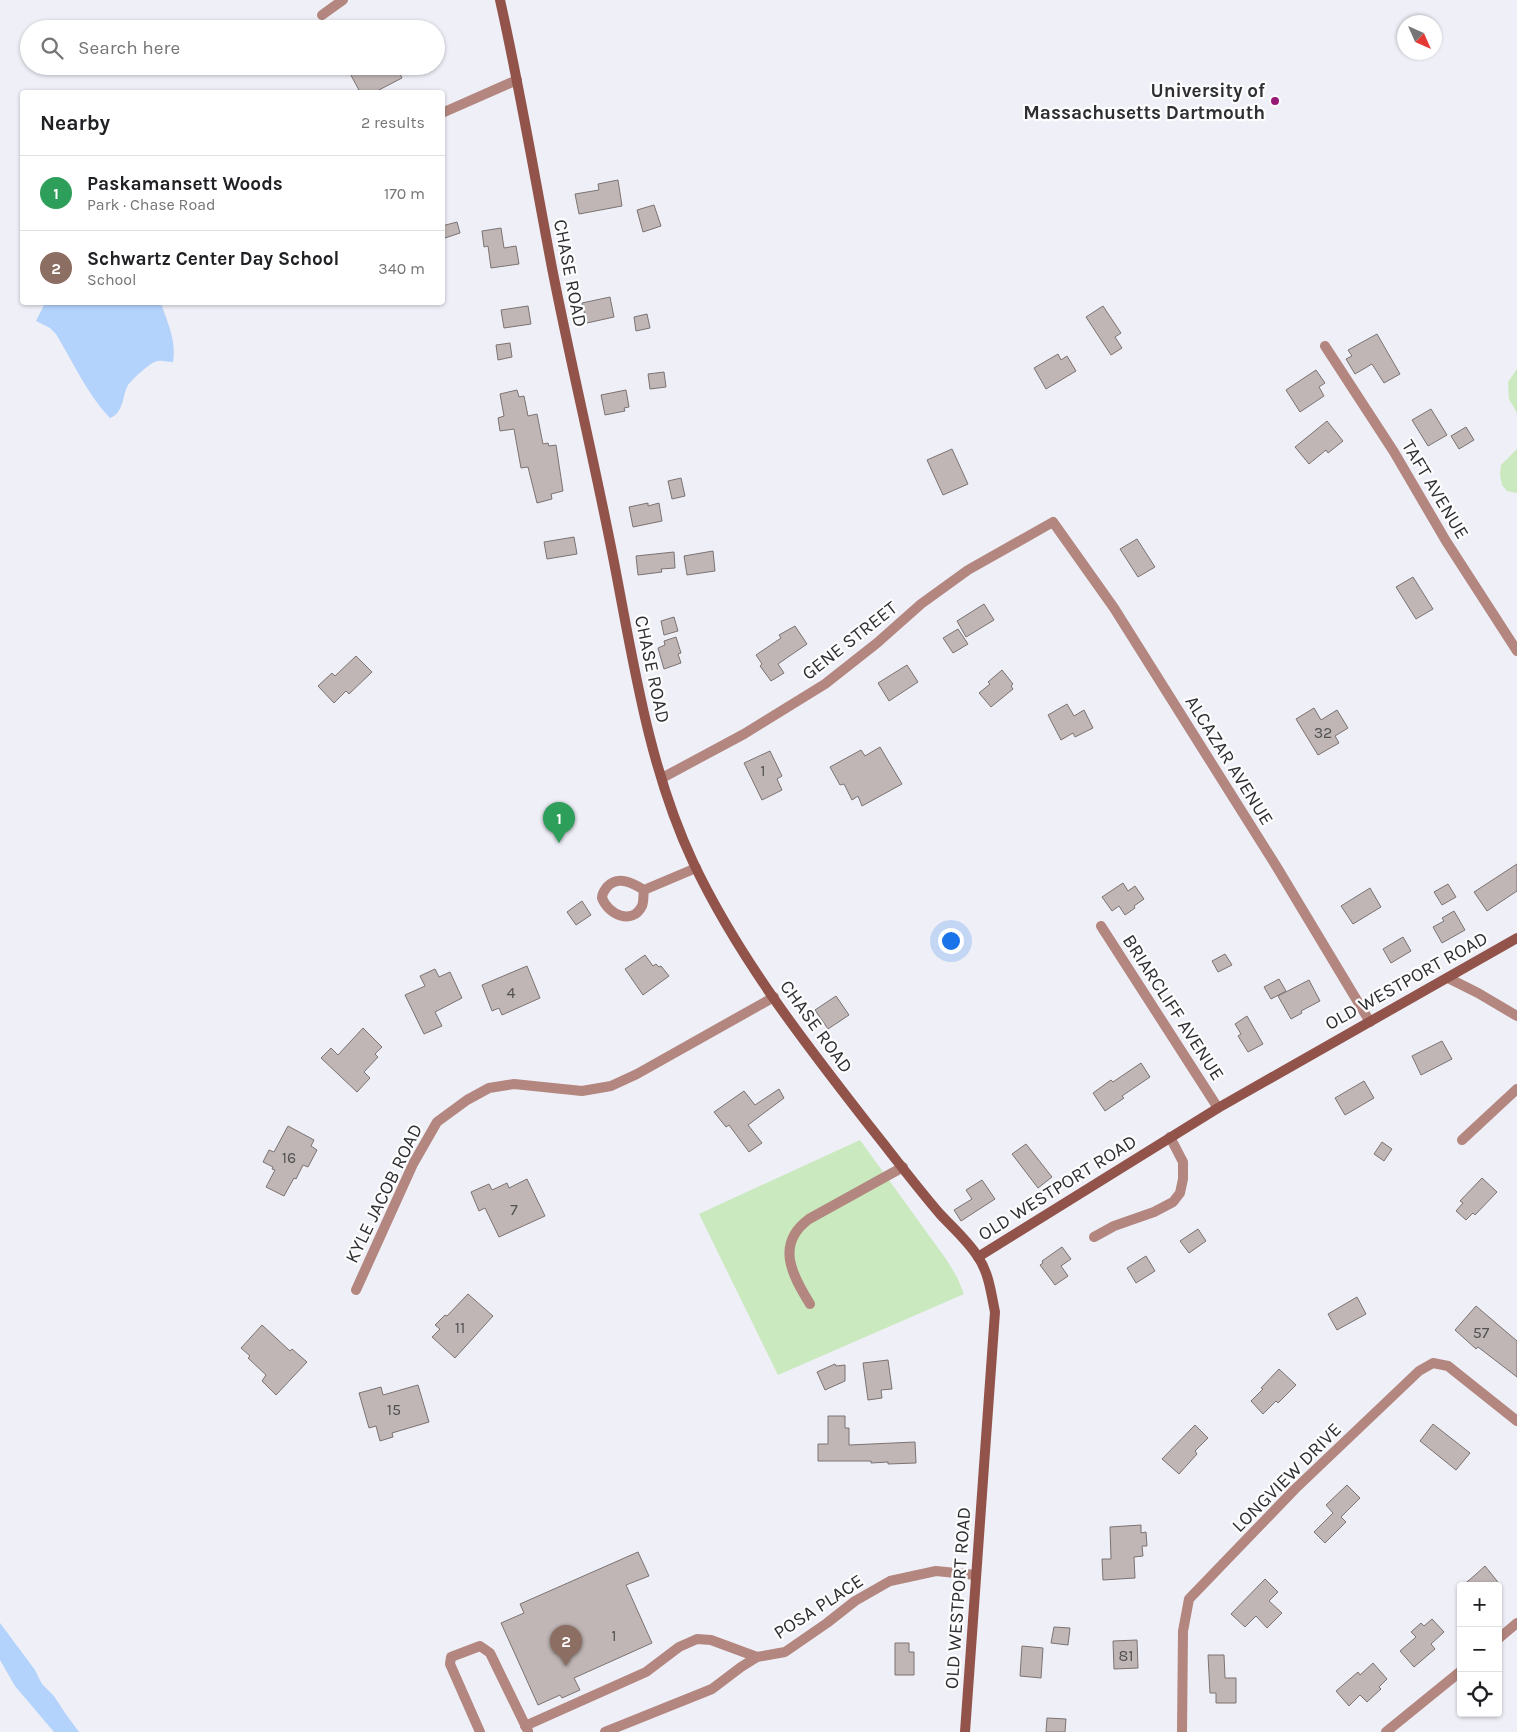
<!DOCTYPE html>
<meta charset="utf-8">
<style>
body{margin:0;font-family:Karla,sans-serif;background:#f6f6f6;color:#202124}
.controls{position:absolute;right:15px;bottom:15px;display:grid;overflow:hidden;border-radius:5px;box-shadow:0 1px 4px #0004}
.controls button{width:45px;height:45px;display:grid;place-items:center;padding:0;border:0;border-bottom:1px solid #e0e0e0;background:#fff;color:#202124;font:25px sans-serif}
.compass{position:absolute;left:1397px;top:15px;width:45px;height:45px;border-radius:50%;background:#fff;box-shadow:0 1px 4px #0004;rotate:135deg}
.you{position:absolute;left:950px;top:940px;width:18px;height:18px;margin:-12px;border:4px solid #fff;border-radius:50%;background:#1a73e8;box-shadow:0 0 0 8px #1a73e833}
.badge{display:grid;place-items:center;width:32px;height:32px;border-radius:50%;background:#961a74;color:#fff;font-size:16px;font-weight:700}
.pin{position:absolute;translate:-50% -41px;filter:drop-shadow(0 1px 2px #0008)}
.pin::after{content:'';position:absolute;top:26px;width:18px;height:15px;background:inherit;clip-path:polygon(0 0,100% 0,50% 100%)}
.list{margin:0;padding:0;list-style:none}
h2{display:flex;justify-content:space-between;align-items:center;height:65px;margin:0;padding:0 20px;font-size:21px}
h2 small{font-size:16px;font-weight:400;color:#757577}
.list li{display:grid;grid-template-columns:32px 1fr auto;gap:15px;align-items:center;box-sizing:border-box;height:75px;padding:0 20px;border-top:1px solid #e0e0e0}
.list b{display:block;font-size:19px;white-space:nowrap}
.list p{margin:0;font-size:16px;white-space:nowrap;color:#757577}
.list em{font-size:16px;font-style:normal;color:#757577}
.icon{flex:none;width:28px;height:28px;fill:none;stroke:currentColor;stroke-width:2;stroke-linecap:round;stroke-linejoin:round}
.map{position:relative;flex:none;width:1517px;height:1732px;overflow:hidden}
.search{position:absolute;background:#fff;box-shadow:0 1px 4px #0004;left:20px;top:20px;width:425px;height:55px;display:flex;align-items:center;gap:12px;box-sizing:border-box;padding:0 18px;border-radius:28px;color:#757577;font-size:19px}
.panel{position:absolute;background:#fff;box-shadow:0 1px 4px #0004;left:20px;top:90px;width:425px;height:215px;border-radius:5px}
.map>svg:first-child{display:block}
.green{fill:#cbe9bf}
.water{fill:#b4d3fc}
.building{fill:#bfb6b5;stroke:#7c7372}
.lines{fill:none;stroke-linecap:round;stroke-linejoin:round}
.lane{stroke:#b3867f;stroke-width:10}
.street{stroke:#b3867f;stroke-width:10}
.secondary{stroke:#92534a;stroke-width:10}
.poi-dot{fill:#961a74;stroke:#fdfdfe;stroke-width:2}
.labels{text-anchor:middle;stroke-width:4.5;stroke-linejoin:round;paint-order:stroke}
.number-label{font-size:16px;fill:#525153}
.poi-label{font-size:19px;font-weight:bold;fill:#2e2f32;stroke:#fdfdfe;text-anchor:end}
.street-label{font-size:19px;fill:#2e2f32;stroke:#fdfdfe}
</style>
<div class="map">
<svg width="1517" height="1732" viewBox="0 0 1517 1732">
<rect width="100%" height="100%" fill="#eeeff7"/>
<!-- green -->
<g class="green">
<path d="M1517 369V413L1509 399 1508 382Z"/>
<path d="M1517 449V493L1507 491 1502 485 1500 475 1501 465Z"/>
<path d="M860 1140 946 1259 957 1277 964 1294 778 1375 699 1214Z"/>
</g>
<!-- water -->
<g class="water">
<path d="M45 303H161C167 321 177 342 173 362 168 362 162 360 158 361 150 362 133 379 128 385 122 396 124 413 110 418 87 394 73 362 56 334L50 328 36 321Z"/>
<path d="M0 1623 35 1670 42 1684 54 1696 65 1713 79 1732H54L15 1686 0 1660Z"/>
</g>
<!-- building -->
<g class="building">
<path d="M346 66H396L402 78 375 92H360Z"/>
<path d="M618 180 622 206 579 214 575 194 599 190 598 184Z"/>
<path d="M654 205 661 226 643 232 637 210Z"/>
<path d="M457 222 460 233 442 239V226Z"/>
<path d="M501 228 504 248 516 246 519 264 491 268 488 246 484 247 482 231Z"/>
<path d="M610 297 614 317 587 323 582 303Z"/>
<path d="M528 306 531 324 504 328 501 310Z"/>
<path d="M1103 306 1121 333 1115 337 1122 348 1111 355 1086 317Z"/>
<path d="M647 314 650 328 636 331 634 317Z"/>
<path d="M1377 334 1400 374 1384 383 1372 364 1355 374 1346 359 1352 356 1348 350Z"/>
<path d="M510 343 512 357 498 360 496 345Z"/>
<path d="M1058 354 1061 360 1067 356 1076 371 1046 389 1034 368Z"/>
<path d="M1316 370 1325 383 1319 387 1324 396 1300 412 1286 390Z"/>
<path d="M664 372 666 387 650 389 648 374Z"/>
<path d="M517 390 519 397 524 396 528 416 537 414 543 444 548 443 549 446 556 445 563 491 551 494 552 499 537 503 528 467 521 468 514 429 500 431 498 418 504 416 500 394Z"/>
<path d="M626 390 629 407 624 408 625 411 605 415 601 395Z"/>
<path d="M1431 409 1447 435 1428 446 1412 420Z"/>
<path d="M1327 421 1343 441 1328 453 1326 450 1309 464 1295 447Z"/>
<path d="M1466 427 1474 440 1459 449 1451 436Z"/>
<path d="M952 449 968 484 943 495 927 460Z"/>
<path d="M681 478 685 496 672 499 668 481Z"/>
<path d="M648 503V506L659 503 662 521 633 527 629 507Z"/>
<path d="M574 537 577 554 547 559 544 542Z"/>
<path d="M1137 539 1155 567 1138 577 1120 549Z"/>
<path d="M713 551 715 571 687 575 684 556Z"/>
<path d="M674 552 675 568 661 569 662 572 638 575 636 556Z"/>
<path d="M1413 577 1433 609 1416 619 1396 587Z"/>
<path d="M984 604 994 620 966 637 957 621Z"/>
<path d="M674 617 678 631 664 635 661 621Z"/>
<path d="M795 626 807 644 778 664 784 673 771 681 760 666 762 664 756 655 781 638 779 635Z"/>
<path d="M958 629 968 644 953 653 943 638Z"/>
<path d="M676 637 681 653 678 654 681 663 664 669 658 648 665 645 664 641Z"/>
<path d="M356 656 372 672 349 694 346 691 334 703 318 686 332 673 335 676Z"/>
<path d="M907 665 918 682 889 701 878 683Z"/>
<path d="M1002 670 1013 684 1011 686 1013 689 991 707 979 693 990 684 988 682Z"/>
<path d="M1067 704 1074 716 1084 710 1093 728 1075 737 1073 733 1061 740 1048 715Z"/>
<path d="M1314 708 1321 720 1337 710 1348 728 1335 736 1339 743 1318 755 1296 719Z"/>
<path d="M880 747 902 784 862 806 858 796 852 800 844 784 840 785 830 767 861 750 865 756Z"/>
<path d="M770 751 782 776 777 779 782 790 762 800 744 763Z"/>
<path d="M1517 864V891L1487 911 1474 892Z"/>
<path d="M1123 883 1128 891 1135 886 1144 899 1134 906 1135 908 1125 915 1119 906 1112 911 1102 897Z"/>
<path d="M1448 884 1456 897 1442 905 1434 892Z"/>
<path d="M1370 888 1381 907 1353 924 1341 906Z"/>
<path d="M582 901 591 915 576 925 567 912Z"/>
<path d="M1454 911 1465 930 1442 943 1433 927 1444 921 1442 918Z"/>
<path d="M1403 937 1411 951 1391 963 1383 949Z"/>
<path d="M1225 954 1232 965 1218 972 1212 961Z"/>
<path d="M645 955 653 966 656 964 659 967 661 966 669 976 643 995 625 969Z"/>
<path d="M527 966 540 998 502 1015 499 1008 492 1011 482 985Z"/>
<path d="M435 969 439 977 450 972 462 998 435 1012 442 1026 424 1034 405 995 425 986 420 976Z"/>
<path d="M1279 979 1286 991 1271 999 1264 987Z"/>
<path d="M1309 980 1320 1001 1301 1011 1302 1013 1291 1019 1278 996Z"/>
<path d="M836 996 849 1015 828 1029 815 1010Z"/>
<path d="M1247 1016 1263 1044 1248 1052 1238 1036 1241 1034 1235 1024Z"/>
<path d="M363 1028 382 1047 375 1054 378 1057 364 1072 370 1078 357 1092 321 1058 331 1048 338 1055Z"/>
<path d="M1442 1041 1452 1059 1421 1075 1412 1056Z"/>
<path d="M1141 1063 1150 1077 1122 1096 1124 1098 1105 1111 1093 1093 1111 1080 1113 1082Z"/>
<path d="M1364 1081 1374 1098 1345 1115 1335 1098Z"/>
<path d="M779 1089 784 1098 748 1125 762 1143 749 1152 729 1125 726 1127 714 1112 744 1091 755 1105Z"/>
<path d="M288 1126 314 1140 311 1146 317 1150 308 1167 303 1165 296 1179 294 1178 284 1196 266 1187 275 1170 272 1169 273 1167 263 1162 269 1150 274 1152Z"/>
<path d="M1382 1142 1392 1149 1384 1161 1374 1154Z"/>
<path d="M1026 1144 1052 1177 1038 1188 1012 1154Z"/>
<path d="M1482 1178 1497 1192 1475 1215 1473 1213 1466 1220 1456 1211 1463 1203 1460 1201Z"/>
<path d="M527 1179 545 1216 499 1237 485 1208 479 1211 471 1192 489 1184 492 1190 507 1183 509 1188Z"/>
<path d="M982 1180 995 1199 961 1221 954 1210 972 1199 966 1190Z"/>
<path d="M1198 1229 1206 1241 1189 1253 1180 1241Z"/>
<path d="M1062 1247 1071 1259 1061 1266 1068 1276 1055 1285 1040 1265 1043 1263 1042 1261Z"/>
<path d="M1146 1256 1155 1271 1136 1283 1127 1268Z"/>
<path d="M468 1294 493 1316 455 1358 432 1337 440 1329 435 1325 445 1315 447 1316Z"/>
<path d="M1357 1297 1366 1314 1337 1330 1328 1314Z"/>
<path d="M1476 1306 1517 1341V1377L1478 1347 1476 1349 1455 1330Z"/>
<path d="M262 1325 290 1351 292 1349 307 1362 276 1395 262 1381 266 1375 248 1358 250 1356 241 1348Z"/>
<path d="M888 1360 892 1389 881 1390 882 1398 868 1400 863 1363Z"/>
<path d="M835 1364 836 1366 845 1365V1381L825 1390 817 1372Z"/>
<path d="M1279 1369 1296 1385 1278 1403 1276 1401 1263 1414 1251 1401 1263 1389 1261 1388Z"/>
<path d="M418 1385 429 1422 392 1433 393 1437 380 1441 376 1426 369 1428 359 1393 381 1387 383 1395Z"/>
<path d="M828 1416H845V1428H849V1445L915 1442 916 1463 888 1464V1462L871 1463V1461H818V1444H828Z"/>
<path d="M1433 1424 1470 1453 1456 1470 1420 1441Z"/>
<path d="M1195 1425 1208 1438 1195 1451 1197 1454 1179 1474 1162 1459Z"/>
<path d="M1347 1485 1360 1498 1341 1517 1346 1522 1325 1543 1314 1532 1333 1513 1326 1505Z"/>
<path d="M1141 1525V1533L1146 1532 1147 1546H1142L1143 1556 1134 1557 1135 1578 1103 1580 1102 1559H1111L1110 1527Z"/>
<path d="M638 1552 649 1576 626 1585 652 1643 574 1678 580 1690 562 1698 560 1695 538 1705 501 1623 524 1613 520 1604Z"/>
<path d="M1485 1566 1501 1586H1462L1474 1576Z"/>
<path d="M1265 1579 1278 1592 1269 1601 1282 1613 1267 1628 1256 1616 1245 1627 1231 1614Z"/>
<path d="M1432 1619 1444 1632 1431 1644 1435 1649 1414 1667 1400 1651 1416 1637 1411 1632 1421 1623 1424 1626Z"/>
<path d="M1054 1627 1070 1628 1068 1645 1051 1643Z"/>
<path d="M1137 1640 1138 1668 1114 1669 1113 1641Z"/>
<path d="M895 1643H909V1652H914V1675H895Z"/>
<path d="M1022 1646 1043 1648 1041 1678 1020 1676Z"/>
<path d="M1208 1655H1224L1225 1678H1236V1703H1216V1693H1210Z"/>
<path d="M1373 1663 1387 1679 1379 1687 1381 1689 1367 1702 1360 1695 1349 1706 1336 1691 1358 1672 1360 1675Z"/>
<path d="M1047 1718 1066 1719 1065 1732H1046Z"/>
</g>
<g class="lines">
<!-- lane -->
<g class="lane">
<path d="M322 15 343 0"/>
<path d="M442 113 517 80"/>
<path d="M644 890C643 895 644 901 642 906 632 926 608 914 602 898 602 893 604 891 607 887 618 875 633 883 644 890L696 868"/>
<path d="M1101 926 1218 1108"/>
<path d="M1462 1140 1517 1089"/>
<path d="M1094 1237 1114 1226 1154 1212 1173 1202 1180 1193 1183 1179V1162L1170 1137"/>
<path d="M810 1304C792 1275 775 1244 809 1219L903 1167"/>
<path d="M525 1726 646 1672 679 1647 697 1639 711 1640 757 1657"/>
<path d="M480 1732 450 1664 451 1657 480 1646 490 1653 528 1731"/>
<path d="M605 1732 712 1689 741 1667 757 1657 785 1652 827 1623 855 1601 890 1581 936 1571 976 1575"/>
</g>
<!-- street -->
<g class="street">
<path d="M1325 346 1394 452 1446 541 1517 651"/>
<path d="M662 778 744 734 825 684 877 643 921 604 968 570 1053 522 1114 608 1278 869 1370 1022"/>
<path d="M1448 978 1478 993 1517 1016"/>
<path d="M356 1290 413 1164 437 1122 467 1100 489 1088 514 1084 582 1091 611 1086 637 1074 774 997"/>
<path d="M1498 1639 1517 1623"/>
<path d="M1182 1732 1183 1631 1189 1599 1295 1489 1419 1371 1433 1363 1448 1366 1517 1421"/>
<path d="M1386 1732 1461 1671"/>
</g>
<!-- secondary -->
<g class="secondary">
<path d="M500 0C520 89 535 179 552 268 571 365 594 460 613 557 633 659 648 766 693 862 738 957 804 1042 868 1124 892 1154 915 1185 940 1214 952 1227 969 1242 978 1257 989 1273 991 1293 995 1312L965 1732"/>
<path d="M978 1257 1218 1108 1517 938"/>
</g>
</g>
<!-- markers -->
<circle class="poi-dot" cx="1275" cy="101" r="5"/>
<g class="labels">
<!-- number labels -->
<g class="number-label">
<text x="1323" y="738">32</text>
<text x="763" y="776">1</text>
<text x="511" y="998">4</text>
<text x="289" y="1163">16</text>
<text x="514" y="1215">7</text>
<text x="460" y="1333">11</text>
<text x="1481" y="1338">57</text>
<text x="394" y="1415">15</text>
<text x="614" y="1641">1</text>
<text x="1126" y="1661">81</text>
</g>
<!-- poi labels -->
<g class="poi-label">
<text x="1265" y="97">University of<tspan x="1265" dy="22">Massachusetts Dartmouth</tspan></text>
</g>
<!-- street labels -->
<g class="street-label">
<text transform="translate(571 273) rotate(79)" y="7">CHASE ROAD</text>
<text transform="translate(1436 489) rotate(59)" y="7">TAFT AVENUE</text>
<text transform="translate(849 640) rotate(-38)" y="7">GENE STREET</text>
<text transform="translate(653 669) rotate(78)" y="7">CHASE ROAD</text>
<text transform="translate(1230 760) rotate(58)" y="7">ALCAZAR AVENUE</text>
<text transform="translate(1406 980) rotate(-29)" y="7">OLD WESTPORT ROAD</text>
<text transform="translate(1174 1007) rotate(57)" y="7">BRIARCLIFF AVENUE</text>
<text transform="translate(817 1026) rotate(54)" y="7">CHASE ROAD</text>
<text transform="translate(1057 1187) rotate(-32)" y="7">OLD WESTPORT ROAD</text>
<text transform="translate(383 1193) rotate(-64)" y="7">KYLE JACOB ROAD</text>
<text transform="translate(1286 1477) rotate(-45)" y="7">LONGVIEW DRIVE</text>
<text transform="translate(957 1598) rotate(-86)" y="7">OLD WESTPORT ROAD</text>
<text transform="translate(818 1606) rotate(-33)" y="7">POSA PLACE</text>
</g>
</g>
</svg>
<div class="controls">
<button>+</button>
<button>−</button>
<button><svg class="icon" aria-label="locate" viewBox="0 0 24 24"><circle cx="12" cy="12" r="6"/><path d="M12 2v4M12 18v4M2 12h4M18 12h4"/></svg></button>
</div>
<svg class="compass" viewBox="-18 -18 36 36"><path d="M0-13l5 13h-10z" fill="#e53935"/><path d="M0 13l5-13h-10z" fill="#757577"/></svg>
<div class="you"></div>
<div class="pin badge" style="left:559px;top:843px;background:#2e9e5b">1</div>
<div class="pin badge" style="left:566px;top:1666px;background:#8d6e63">2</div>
<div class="search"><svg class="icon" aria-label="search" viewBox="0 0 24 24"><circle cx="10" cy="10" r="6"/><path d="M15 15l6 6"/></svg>Search here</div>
<section class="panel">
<h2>Nearby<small>2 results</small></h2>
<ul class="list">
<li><span class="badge" style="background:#2e9e5b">1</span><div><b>Paskamansett Woods</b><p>Park · Chase Road</p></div><em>170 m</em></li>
<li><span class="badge" style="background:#8d6e63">2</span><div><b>Schwartz Center Day School</b><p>School</p></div><em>340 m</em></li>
</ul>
</section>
</div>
